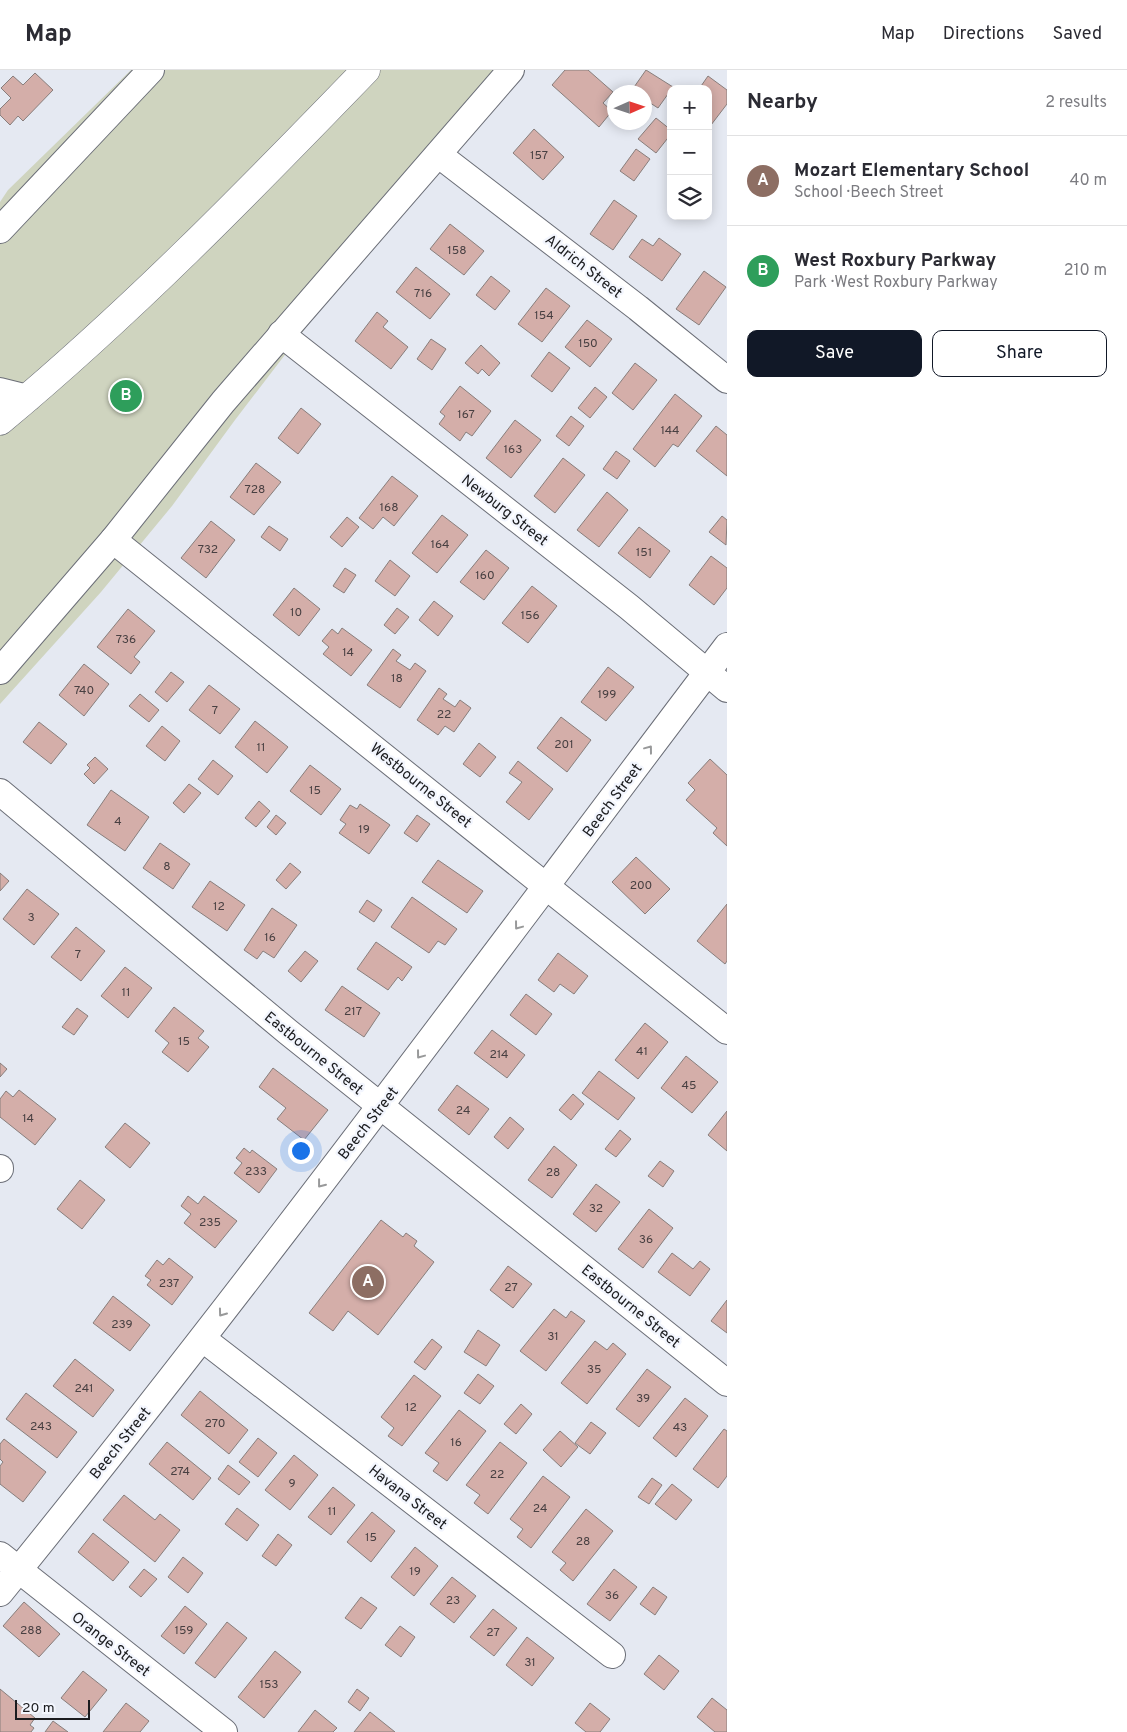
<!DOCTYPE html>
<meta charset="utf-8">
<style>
body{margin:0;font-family:Overpass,sans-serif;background:#f7f7f7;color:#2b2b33}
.controls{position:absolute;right:15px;top:15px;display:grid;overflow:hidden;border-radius:10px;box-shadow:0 2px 12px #0003}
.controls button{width:45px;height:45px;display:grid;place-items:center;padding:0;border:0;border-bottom:1px solid #e1e1e2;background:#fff;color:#2b2b33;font:25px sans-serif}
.compass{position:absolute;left:607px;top:15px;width:45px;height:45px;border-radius:50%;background:#fff;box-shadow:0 2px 12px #0003;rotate:87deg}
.scale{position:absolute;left:15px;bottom:12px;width:75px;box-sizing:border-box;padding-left:5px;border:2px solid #1b1c1f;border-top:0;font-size:14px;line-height:18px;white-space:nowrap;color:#1b1c1f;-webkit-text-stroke:4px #f3f6fe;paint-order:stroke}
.you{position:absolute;left:300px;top:1080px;width:18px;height:18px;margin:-12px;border:4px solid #fff;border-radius:50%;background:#1a73e8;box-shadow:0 0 0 8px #1a73e833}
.badge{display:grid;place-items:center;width:32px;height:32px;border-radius:50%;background:#111827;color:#fff;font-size:16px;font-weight:700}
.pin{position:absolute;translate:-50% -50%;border:2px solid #fff;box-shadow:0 1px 5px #0006}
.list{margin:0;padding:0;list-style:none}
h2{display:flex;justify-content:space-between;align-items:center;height:65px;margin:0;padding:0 20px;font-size:21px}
h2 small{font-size:16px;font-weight:400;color:#7c7c81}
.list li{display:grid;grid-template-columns:32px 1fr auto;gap:15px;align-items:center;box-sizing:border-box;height:90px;padding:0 20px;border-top:1px solid #e1e1e2}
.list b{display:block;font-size:19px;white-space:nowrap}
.list p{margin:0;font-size:16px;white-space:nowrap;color:#7c7c81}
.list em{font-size:16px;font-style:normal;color:#7c7c81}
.actions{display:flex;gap:10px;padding:15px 20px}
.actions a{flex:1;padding:11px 0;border:1px solid #111827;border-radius:10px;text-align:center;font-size:18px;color:#111827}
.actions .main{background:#111827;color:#fff}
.icon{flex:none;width:28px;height:28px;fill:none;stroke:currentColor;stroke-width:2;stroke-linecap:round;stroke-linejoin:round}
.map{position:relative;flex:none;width:727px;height:1662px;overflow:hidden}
header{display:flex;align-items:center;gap:30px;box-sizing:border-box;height:70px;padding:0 25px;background:#fff;border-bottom:1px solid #e1e1e2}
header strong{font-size:24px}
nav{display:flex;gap:28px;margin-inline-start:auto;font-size:18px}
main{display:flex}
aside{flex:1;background:#fff}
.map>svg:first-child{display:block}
.green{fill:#cfd4bf}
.building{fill:#d4aea9;stroke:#887e7c}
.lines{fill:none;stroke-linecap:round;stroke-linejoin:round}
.minor-casing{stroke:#6b6e77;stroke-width:28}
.major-casing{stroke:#6b6e77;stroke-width:29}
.minor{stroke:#fff;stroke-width:26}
.major{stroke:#fff;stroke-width:28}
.oneway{stroke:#98999a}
.labels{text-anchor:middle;stroke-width:4.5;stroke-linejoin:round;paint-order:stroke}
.number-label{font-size:12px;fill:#494042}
.street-label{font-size:15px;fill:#1b1c1f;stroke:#f3f6fe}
</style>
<header>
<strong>Map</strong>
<nav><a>Map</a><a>Directions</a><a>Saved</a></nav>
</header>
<main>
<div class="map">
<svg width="727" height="1662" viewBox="0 0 727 1662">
<rect width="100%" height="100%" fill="#e5e9f2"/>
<!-- green -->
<path class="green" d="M131 0H523L392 151 307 256 235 350 172 436 101 522 0 634V132L8 120Z"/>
<!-- building -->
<g class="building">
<path d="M565 0H588L613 22 603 33 612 41 599 57 552 15Z"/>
<path d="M646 0 673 17 658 38 644 29V22L632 20Z"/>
<path d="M35 3 53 20 23 51 18 46 10 55 0 45V39L11 28 1 18 13 6 23 15Z"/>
<path d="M708 6 727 20V34L711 55 708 53V19H699Z"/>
<path d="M656 48 671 60V64L656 83 638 69Z"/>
<path d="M534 59 564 87 543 110 513 83Z"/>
<path d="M636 79 650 89 634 111 620 101Z"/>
<path d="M614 130 637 146 613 180 590 164Z"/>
<path d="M450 154 484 181 464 205 430 179Z"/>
<path d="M659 168 681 184 662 211 629 187 642 169 653 176Z"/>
<path d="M416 197 450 224 430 249 396 222Z"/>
<path d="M704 201 726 217 699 255 676 239Z"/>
<path d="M491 206 510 221 495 240 476 225Z"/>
<path d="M546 218 570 236 542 272 518 254Z"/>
<path d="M377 242 388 251 383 257 408 277 391 299 355 271Z"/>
<path d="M587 250 612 269 590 297 565 277Z"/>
<path d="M431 269 446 279 432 300 417 289Z"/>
<path d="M481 275 500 293 489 306 482 299 478 304 465 293Z"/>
<path d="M549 282 570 298 552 322 531 306Z"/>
<path d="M635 293 657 310 633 340 612 323Z"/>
<path d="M460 316 491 341 472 366 466 362 460 371 439 354 445 346 440 342Z"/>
<path d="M595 317 607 327 590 348 578 338Z"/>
<path d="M675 324 702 346 678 377 673 374 655 397 633 379Z"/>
<path d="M301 338 321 354 298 384 278 368Z"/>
<path d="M571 346 584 356 569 376 556 366Z"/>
<path d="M515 350 541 370 511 408 486 388Z"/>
<path d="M716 356 727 365V406L696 381Z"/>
<path d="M616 381 630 391 617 409 603 399Z"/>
<path d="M563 388 585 405 555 443 534 426Z"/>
<path d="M256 393 281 412 254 445 230 427Z"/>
<path d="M392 406 418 426 394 456 383 447 373 459 359 448Z"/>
<path d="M607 422 628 440 599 477 577 460Z"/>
<path d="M442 445 468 465 437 503 412 483Z"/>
<path d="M722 446 727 450 726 475 709 462Z"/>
<path d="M347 447 359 457 342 477 330 467Z"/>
<path d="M211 451 235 470 206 508 181 488Z"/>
<path d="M269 456 288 469 280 481 261 467Z"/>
<path d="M639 457 670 481 650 508 618 483Z"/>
<path d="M486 480 509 498 484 530 460 512Z"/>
<path d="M711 486 727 498V518L714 535 689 515Z"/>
<path d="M390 490 410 506 395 526 375 511Z"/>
<path d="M345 498 356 505 344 523 333 516Z"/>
<path d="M532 516 557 536 528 573 502 553Z"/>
<path d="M294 518 320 539 299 566 273 545Z"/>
<path d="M434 531 453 546 438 566 419 550Z"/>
<path d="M397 538 409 547 395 564 384 555Z"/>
<path d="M128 539 155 561 134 587 140 592 131 604 97 577Z"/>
<path d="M342 558 372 580 351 606 323 584 329 577 322 571 332 559 338 564Z"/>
<path d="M393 579 401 585 396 591 410 600 415 593 426 601 400 638 367 615Z"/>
<path d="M84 594 109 614 84 646 59 625Z"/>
<path d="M608 597 634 617 606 651 581 632Z"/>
<path d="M171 602 184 612 167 632 155 622Z"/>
<path d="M209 615 240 639 220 664 189 640Z"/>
<path d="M439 618 447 624 443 629 455 637 460 630 471 638 454 662 445 656 438 665 417 650Z"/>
<path d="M140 624 159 640 149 652 129 636Z"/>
<path d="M561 647 591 670 567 702 537 678Z"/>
<path d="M255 651 288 677 267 703 235 677Z"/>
<path d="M39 652 67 674 51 694 23 672Z"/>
<path d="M162 656 180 671 165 691 146 676Z"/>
<path d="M479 673 496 687 480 707 463 694Z"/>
<path d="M95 687 108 699 94 714 84 704 90 698 87 695Z"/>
<path d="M710 689 727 705V776L713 763 717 758 686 730 695 720 688 713Z"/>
<path d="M213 690 233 706 218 725 198 709Z"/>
<path d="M518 691 553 719 529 750 506 732 522 712 509 703Z"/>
<path d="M310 695 341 719 321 745 290 721Z"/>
<path d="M189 714 201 723 184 743 173 733Z"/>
<path d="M111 720 149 747 125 781 87 755Z"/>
<path d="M259 731 270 741 256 757 245 748Z"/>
<path d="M360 734 390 755 369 784 339 763 346 754 340 750 350 735 357 739Z"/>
<path d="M276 745 286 753 276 765 267 757Z"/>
<path d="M417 745 430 754 417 772 404 763Z"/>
<path d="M160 773 190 794 173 819 143 798Z"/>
<path d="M636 787 670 819 645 844 612 812Z"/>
<path d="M438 790 483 821 467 843 422 812Z"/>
<path d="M290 793 301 802 286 819 276 810Z"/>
<path d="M0 803 9 811 0 821Z"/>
<path d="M210 811 245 835 227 861 192 837Z"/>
<path d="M27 819 59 844 34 875 3 849Z"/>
<path d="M412 827 457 859 445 875 438 871 429 883 391 857Z"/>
<path d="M367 830 382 840 374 852 359 842Z"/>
<path d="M727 834V891L725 894 697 871Z"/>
<path d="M272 838 297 855 274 888 263 881 257 889 244 880Z"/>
<path d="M76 857 105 881 81 911 51 887Z"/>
<path d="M376 872 412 897 402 911 398 907 388 920 357 899Z"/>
<path d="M305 881 318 891 301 912 288 901Z"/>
<path d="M558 883 588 906 574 924 560 914 554 922 538 910Z"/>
<path d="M125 897 152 918 128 948 101 926Z"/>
<path d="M342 916 380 943 364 967 325 940Z"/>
<path d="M526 924 552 944 536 965 510 945Z"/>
<path d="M174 937 204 961 198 968 209 977 188 1002 162 982 169 973 155 961Z"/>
<path d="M77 938 88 946 74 965 62 957Z"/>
<path d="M645 953 668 972 638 1009 615 990Z"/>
<path d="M492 960 525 985 507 1008 474 983Z"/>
<path d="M686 986 718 1012 692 1043 661 1018Z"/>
<path d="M0 993 7 999 0 1007Z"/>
<path d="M273 998 328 1040 304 1070 277 1049 286 1038 259 1017Z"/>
<path d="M599 1001 635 1028 618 1050 582 1023Z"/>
<path d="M457 1015 489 1039 469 1065 438 1040Z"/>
<path d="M19 1020 56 1049 35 1075 0 1047V1029L6 1021 13 1027Z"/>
<path d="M573 1024 584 1034 571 1050 559 1040Z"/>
<path d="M727 1041V1081L708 1065Z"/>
<path d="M510 1047 524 1059 508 1079 494 1067Z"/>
<path d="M125 1053 150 1073 130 1098 105 1077Z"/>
<path d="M620 1060 631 1069 616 1087 605 1079Z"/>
<path d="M554 1076 577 1095 552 1128 528 1110Z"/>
<path d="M244 1078 250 1083 252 1080 277 1099 259 1123 234 1103 242 1093 236 1088Z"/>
<path d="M660 1091 674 1101 663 1117 648 1106Z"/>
<path d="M80 1110 105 1130 82 1159 57 1139Z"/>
<path d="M596 1114 620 1132 596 1162 573 1144Z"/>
<path d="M188 1126 198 1134 204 1126 237 1151 215 1178 184 1153 191 1144 181 1136Z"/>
<path d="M649 1139 673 1158 643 1198 618 1179Z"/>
<path d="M381 1150 403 1167 406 1163 417 1171 414 1176 434 1192 378 1265 348 1241 333 1261 309 1243Z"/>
<path d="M672 1183 693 1199 700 1191 710 1199 690 1226 658 1202Z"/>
<path d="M169 1188 193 1207 172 1235 147 1215 151 1210 145 1206 157 1190 163 1195Z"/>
<path d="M508 1196 532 1214 513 1238 490 1220Z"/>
<path d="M113 1226 150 1255 130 1281 93 1253Z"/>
<path d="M727 1230V1263L711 1251Z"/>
<path d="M554 1239 566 1248 571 1241 585 1251 546 1301 520 1281Z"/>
<path d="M478 1260 500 1275 486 1296 464 1282Z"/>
<path d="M432 1269 442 1277 425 1300 414 1292Z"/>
<path d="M595 1271 607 1280 613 1273 626 1284 587 1334 561 1313Z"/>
<path d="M75 1289 114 1320 93 1347 53 1316Z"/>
<path d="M647 1299 671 1317 639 1357 616 1339Z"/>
<path d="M478 1304 494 1316 480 1334 464 1323Z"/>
<path d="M414 1305 441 1326 402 1376 388 1366 394 1358 381 1347Z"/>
<path d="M200 1321 248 1360 229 1384 181 1345Z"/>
<path d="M26 1323 77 1362 57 1388 6 1349Z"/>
<path d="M685 1328 708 1346 676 1387 653 1368Z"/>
<path d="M521 1334 532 1344 516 1364 504 1354Z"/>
<path d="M459 1340 486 1361 447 1411 433 1401 439 1393 425 1383Z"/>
<path d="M591 1352 606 1363 590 1384 575 1373Z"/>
<path d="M724 1359 727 1361V1406L718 1418 693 1399Z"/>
<path d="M560 1361 578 1377 561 1397 543 1380Z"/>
<path d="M258 1368 277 1383 258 1407 239 1392Z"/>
<path d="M4 1369 46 1402 23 1432 0 1414V1396L3 1392 0 1389V1374Z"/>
<path d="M167 1372 211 1408 193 1430 149 1394Z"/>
<path d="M500 1372 527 1393 488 1444 474 1433 480 1425 466 1415Z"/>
<path d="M294 1385 318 1405 290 1440 265 1420Z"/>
<path d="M228 1395 250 1412 239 1425 218 1409Z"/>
<path d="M543 1406 570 1427 531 1478 517 1467 523 1459 510 1449Z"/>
<path d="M652 1408 662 1415 649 1434 638 1427Z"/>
<path d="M672 1414 692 1430 676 1450 655 1434Z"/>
<path d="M333 1417 355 1435 331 1465 308 1447Z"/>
<path d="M124 1425 155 1450 160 1444 180 1460 155 1492 103 1450Z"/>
<path d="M237 1438 259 1455 247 1471 225 1454Z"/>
<path d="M586 1439 613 1461 573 1511 560 1500 566 1493 552 1482Z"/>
<path d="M372 1442 395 1461 371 1492 347 1472Z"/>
<path d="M93 1463 129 1492 113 1511 78 1482Z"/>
<path d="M278 1464 292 1475 276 1496 262 1486Z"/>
<path d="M415 1477 438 1496 414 1526 391 1507Z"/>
<path d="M183 1487 203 1503 188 1523 168 1507Z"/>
<path d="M144 1499 157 1509 141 1527 129 1517Z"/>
<path d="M614 1499 637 1517 610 1551 587 1534Z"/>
<path d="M452 1507 476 1526 454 1553 430 1534Z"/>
<path d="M653 1517 667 1527 655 1545 640 1534Z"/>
<path d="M361 1527 377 1538 361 1559 345 1548Z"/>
<path d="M24 1532 60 1564 39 1587 3 1556Z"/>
<path d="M185 1536 207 1554 184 1584 161 1566Z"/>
<path d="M493 1539 517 1558 494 1586 470 1567Z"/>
<path d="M227 1552 247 1568 215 1608 195 1593Z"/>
<path d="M400 1556 415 1567 401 1587 385 1575Z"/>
<path d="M527 1567 554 1588 532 1616 506 1595Z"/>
<path d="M275 1581 301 1602 264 1648 238 1627Z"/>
<path d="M659 1585 679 1601 664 1620 644 1604Z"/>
<path d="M83 1601 107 1620 85 1647 61 1628Z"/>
<path d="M0 1619 35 1648 30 1655 34 1658 31 1662H0Z"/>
<path d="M357 1619 369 1628 360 1641 348 1632Z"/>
<path d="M712 1628 727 1640V1662H715L697 1647Z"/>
<path d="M126 1633 149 1651 140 1662H103Z"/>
<path d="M590 1633 610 1649 600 1662H586L575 1653Z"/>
<path d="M315 1640 337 1658 333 1662H298Z"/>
<path d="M370 1642 395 1662H354Z"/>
<path d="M53 1651 68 1662H45Z"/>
</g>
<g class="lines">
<defs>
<g id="minor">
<path d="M439 85 638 238 727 310"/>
<path d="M0 160 151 0"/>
<path d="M281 264 629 537 727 619"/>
<path d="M0 321 28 328"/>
<path d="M113 470 727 961"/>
<path d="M0 601 113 470 223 332 511 0"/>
<path d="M0 722 288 962 727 1313"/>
<path d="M0 1098V1099"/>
<path d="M203 1269 612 1585"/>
<path d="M0 1485 224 1662"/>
<path d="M0 1523C251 1214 487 893 727 576"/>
</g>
<path id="major" d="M0 351C130 243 249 121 366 0"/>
</defs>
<!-- minor casing -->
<use href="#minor" class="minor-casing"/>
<!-- major casing -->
<use href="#major" class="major-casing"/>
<!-- minor -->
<use href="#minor" class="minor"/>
<!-- major -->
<use href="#major" class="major"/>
</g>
<!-- one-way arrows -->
<defs><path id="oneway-chevron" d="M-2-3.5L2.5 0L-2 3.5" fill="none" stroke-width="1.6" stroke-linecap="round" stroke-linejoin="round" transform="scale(1.25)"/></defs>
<g class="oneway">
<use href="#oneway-chevron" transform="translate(649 679) rotate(-53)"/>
<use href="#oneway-chevron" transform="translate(518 856) rotate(127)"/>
<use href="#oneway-chevron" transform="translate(420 985) rotate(127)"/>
<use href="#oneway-chevron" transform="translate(321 1114) rotate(128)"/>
<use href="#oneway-chevron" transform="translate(222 1243) rotate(126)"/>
</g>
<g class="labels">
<!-- number labels -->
<g class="number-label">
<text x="539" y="89">157</text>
<text x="457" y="184">158</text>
<text x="423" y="227">716</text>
<text x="544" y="249">154</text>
<text x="588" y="277">150</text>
<text x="466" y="348">167</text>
<text x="670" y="364">144</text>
<text x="513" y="383">163</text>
<text x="255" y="423">728</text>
<text x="389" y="441">168</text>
<text x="440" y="478">164</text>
<text x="208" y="483">732</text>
<text x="644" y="486">151</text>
<text x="485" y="509">160</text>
<text x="296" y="546">10</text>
<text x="530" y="549">156</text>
<text x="126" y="573">736</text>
<text x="348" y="586">14</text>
<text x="397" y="612">18</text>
<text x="84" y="624">740</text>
<text x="607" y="628">199</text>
<text x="215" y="644">7</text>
<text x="444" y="648">22</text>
<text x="564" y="678">201</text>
<text x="261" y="681">11</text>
<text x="315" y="724">15</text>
<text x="118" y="755">4</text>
<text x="364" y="763">19</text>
<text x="167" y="800">8</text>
<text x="641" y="819">200</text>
<text x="219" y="840">12</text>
<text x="31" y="851">3</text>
<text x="270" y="871">16</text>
<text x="78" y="888">7</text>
<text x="126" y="926">11</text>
<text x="353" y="945">217</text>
<text x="184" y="975">15</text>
<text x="642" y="985">41</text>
<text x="499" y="988">214</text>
<text x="689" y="1019">45</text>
<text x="463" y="1044">24</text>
<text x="28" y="1052">14</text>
<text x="256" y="1105">233</text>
<text x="553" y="1106">28</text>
<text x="596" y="1142">32</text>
<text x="210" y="1156">235</text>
<text x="646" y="1173">36</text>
<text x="169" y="1217">237</text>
<text x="511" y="1221">27</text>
<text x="122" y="1258">239</text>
<text x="553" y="1270">31</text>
<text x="594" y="1303">35</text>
<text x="84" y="1322">241</text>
<text x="643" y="1332">39</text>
<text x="411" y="1341">12</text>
<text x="215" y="1357">270</text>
<text x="41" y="1360">243</text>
<text x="680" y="1361">43</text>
<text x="456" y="1376">16</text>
<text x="180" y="1405">274</text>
<text x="497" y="1408">22</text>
<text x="292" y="1417">9</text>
<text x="540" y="1442">24</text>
<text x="332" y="1445">11</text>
<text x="371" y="1471">15</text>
<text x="583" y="1475">28</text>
<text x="415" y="1505">19</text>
<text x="612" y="1529">36</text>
<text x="453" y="1534">23</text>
<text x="31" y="1564">288</text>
<text x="184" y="1564">159</text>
<text x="493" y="1566">27</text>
<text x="530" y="1596">31</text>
<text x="269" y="1618">153</text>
</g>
<!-- street labels -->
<g class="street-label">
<text transform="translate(584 196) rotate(38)" y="5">Aldrich Street</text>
<text transform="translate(505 440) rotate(38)" y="5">Newburg Street</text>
<text transform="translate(421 715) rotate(39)" y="5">Westbourne Street</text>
<text transform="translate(612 730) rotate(-53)" y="5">Beech Street</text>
<text transform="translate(314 983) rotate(39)" y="5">Eastbourne Street</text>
<text transform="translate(368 1053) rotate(-52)" y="5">Beech Street</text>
<text transform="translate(631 1236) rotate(39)" y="5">Eastbourne Street</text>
<text transform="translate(120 1373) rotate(-51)" y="5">Beech Street</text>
<text transform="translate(408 1427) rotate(38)" y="5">Havana Street</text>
<text transform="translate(111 1574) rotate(38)" y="5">Orange Street</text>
</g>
</g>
</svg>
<div class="controls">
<button>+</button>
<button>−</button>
<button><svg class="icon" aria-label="layers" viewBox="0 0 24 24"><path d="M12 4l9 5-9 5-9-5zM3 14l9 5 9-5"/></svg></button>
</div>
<svg class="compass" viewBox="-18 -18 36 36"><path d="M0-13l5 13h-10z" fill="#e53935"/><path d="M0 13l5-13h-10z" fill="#7c7c81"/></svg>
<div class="scale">20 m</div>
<div class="you"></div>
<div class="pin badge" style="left:368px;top:1212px;background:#8d6e63">A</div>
<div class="pin badge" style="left:126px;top:326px;background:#2e9e5b">B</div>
</div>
<aside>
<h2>Nearby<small>2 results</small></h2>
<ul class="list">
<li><span class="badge" style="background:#8d6e63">A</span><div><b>Mozart Elementary School</b><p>School · Beech Street</p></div><em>40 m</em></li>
<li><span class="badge" style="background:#2e9e5b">B</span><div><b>West Roxbury Parkway</b><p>Park · West Roxbury Parkway</p></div><em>210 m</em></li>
</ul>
<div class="actions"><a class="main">Save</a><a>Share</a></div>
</aside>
</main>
